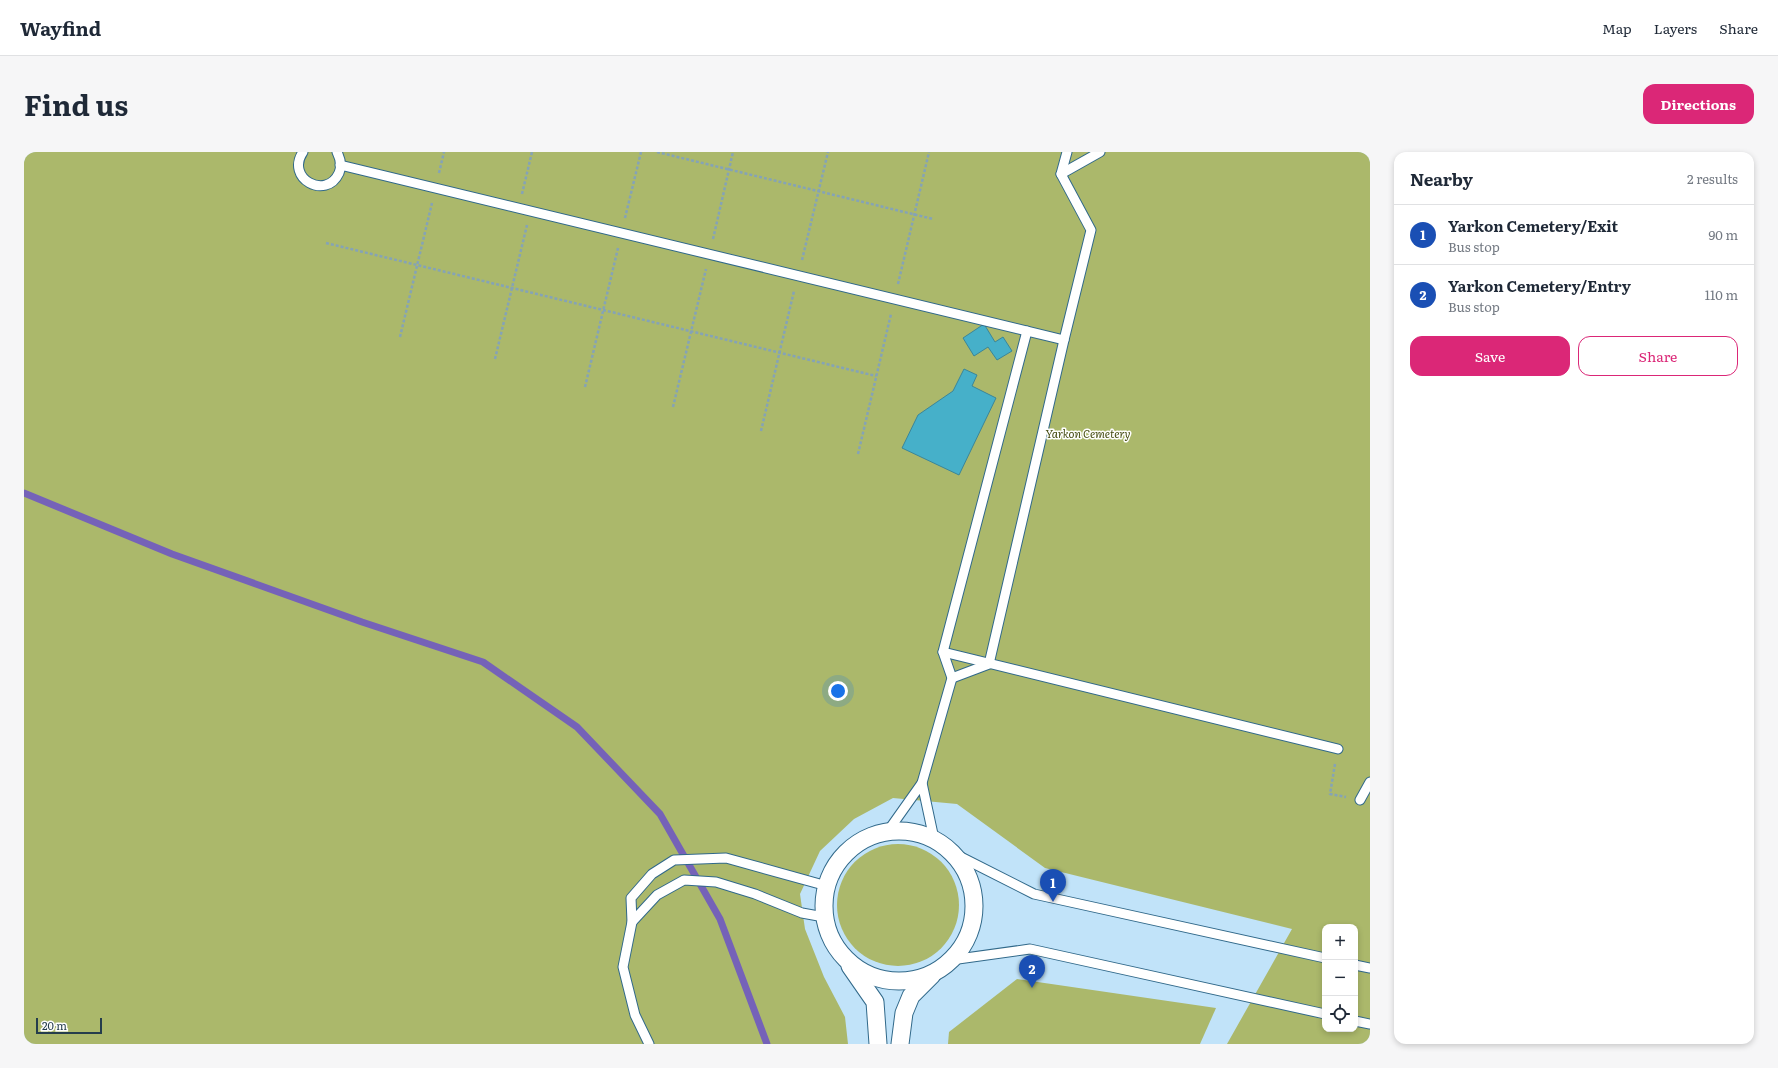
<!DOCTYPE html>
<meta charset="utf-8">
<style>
body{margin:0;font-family:Literata,serif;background:#f6f6f7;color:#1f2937}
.controls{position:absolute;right:12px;bottom:12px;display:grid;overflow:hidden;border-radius:8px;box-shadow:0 2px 6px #0003}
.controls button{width:36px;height:36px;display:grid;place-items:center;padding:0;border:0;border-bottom:1px solid #e0e1e3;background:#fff;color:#1f2937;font:20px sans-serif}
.scale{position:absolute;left:12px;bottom:10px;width:66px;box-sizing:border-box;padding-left:4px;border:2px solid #253d4c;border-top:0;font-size:11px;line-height:14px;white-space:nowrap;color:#253d4c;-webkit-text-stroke:3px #fff;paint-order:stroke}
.you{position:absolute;left:814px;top:539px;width:14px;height:14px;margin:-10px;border:3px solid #fff;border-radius:50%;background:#1a73e8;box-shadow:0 0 0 6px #1a73e833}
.badge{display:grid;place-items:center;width:26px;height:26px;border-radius:50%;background:#db2777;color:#fff;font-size:13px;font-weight:700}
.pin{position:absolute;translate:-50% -33px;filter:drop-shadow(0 1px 2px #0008)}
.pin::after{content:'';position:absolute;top:21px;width:14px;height:12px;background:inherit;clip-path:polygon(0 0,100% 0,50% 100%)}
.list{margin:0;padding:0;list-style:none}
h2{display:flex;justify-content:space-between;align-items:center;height:52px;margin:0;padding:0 16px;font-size:17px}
h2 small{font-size:13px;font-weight:400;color:#747a83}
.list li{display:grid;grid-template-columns:26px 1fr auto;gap:12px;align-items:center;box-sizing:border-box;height:60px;padding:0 16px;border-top:1px solid #e0e1e3}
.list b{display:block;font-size:15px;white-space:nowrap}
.list p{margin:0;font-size:13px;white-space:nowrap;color:#747a83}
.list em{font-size:13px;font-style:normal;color:#747a83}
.actions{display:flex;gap:8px;padding:12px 16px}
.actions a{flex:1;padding:9px 0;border:1px solid #db2777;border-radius:12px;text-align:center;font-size:14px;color:#db2777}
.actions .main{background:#db2777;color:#fff}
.icon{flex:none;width:22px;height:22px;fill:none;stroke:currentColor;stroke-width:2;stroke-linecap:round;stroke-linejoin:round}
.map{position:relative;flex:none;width:1346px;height:892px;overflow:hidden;border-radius:12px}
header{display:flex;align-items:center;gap:24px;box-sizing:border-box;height:56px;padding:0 20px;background:#fff;border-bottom:1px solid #e0e1e3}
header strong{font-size:19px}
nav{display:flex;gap:22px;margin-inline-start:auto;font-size:14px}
.intro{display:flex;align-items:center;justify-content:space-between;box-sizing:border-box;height:96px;padding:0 24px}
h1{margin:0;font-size:28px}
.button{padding:10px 18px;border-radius:12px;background:#db2777;color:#fff;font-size:14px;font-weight:700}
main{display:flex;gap:24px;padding:0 24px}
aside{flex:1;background:#fff;border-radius:12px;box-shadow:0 2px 6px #0003}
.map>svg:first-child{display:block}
.green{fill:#abb86b;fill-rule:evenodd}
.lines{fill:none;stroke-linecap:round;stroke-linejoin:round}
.stream{stroke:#7562b8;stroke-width:7}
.building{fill:#46b0c9;stroke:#3b8699}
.lane-casing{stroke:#31698a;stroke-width:11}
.street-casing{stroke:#31698a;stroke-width:19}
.path{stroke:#85a3b6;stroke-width:2.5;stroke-dasharray:3 2;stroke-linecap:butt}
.lane{stroke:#fff;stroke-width:9}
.street{stroke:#fff;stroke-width:17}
.labels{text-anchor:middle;stroke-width:3;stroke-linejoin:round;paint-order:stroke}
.park-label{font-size:11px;font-style:italic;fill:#434a0f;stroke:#fff}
</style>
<header>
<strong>Wayfind</strong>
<nav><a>Map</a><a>Layers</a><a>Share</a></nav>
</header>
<div class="intro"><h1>Find us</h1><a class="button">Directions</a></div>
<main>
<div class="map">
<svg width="1346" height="892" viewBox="0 0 1346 892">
<rect width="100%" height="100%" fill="#c1e3f9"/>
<!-- green -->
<g class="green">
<path d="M0 0H1346V892H1203L1268 777 1021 716 933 652 869 646 830 667 796 699 776 742 781 777 800 825 821 865 824 892H0ZM1301 775H1331V877H1301Z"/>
<circle cx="874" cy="753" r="61"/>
<path d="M993 827 1192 856 1176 892H924L925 880Z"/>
</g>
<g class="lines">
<!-- stream -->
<path class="stream" d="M0 341 148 402 338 470 459 510 553 575 636 662 696 767 743 892"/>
</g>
<!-- building -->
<g class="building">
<path d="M960 172 971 190 979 185 988 199 973 208 964 195 950 204 939 186Z"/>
<path d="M940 217 953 223 948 234 972 246 935 323 878 296 894 263 929 239Z"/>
</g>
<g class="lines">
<defs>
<g id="lane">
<path d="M279 0C261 26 302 49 315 21 318 14 316 6 313 0"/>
<path d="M316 13 1040 188"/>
<path d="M1037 22 1076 0"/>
<path d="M919 500 1314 597"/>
<path d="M928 526 965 512 1040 188 1067 78 1037 22 1043 0"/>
<path d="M898 631 928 526 919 500 1003 179"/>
<path d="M1336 648 1346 630"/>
<path d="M864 679 898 631 910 687"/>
<path d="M929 701 1010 742 1301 806"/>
<path d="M608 770 633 743 660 728 692 730 731 742 778 761 800 765"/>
<path d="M927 808 1006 797 1301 862"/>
<path d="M1331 813 1346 816"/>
<path d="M1331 869 1346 872"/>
<path d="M625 892 611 863 599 815 608 770 607 746 628 722 650 708 702 706 803 734"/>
</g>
<g id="street">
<circle cx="875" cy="754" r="75"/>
<path d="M826 814 851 850 854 892"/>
<path d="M876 892 880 861 887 844 908 823"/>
</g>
</defs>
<!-- lane casing -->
<use href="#lane" class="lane-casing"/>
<!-- street casing -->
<use href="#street" class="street-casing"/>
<!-- path -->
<g class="path">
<path d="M633 0 909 67"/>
<path d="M415 21 420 0"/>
<path d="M498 42 508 0"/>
<path d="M601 66 617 0"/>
<path d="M689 87 709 0"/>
<path d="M302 91 852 224"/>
<path d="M778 108 804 0"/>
<path d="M874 132 905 0"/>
<path d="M376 185 408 51"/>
<path d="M471 207 503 73"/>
<path d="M561 235 594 96"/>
<path d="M649 255 682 117"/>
<path d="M737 279 770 139"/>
<path d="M834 302 867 162"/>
<path d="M1311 612 1306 642 1322 645"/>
</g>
<!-- lane -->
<use href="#lane" class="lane"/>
<!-- street -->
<use href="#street" class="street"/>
</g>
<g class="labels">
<!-- park labels -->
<g class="park-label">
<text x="1064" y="286">Yarkon Cemetery</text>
</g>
</g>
</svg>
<div class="controls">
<button>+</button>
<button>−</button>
<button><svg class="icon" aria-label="locate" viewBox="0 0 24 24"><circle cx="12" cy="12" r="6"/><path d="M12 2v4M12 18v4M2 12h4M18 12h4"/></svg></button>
</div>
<div class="scale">20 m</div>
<div class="you"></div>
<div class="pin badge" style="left:1029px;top:750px;background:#1a4fb4">1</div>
<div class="pin badge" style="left:1008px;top:836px;background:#1a4fb4">2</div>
</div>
<aside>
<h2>Nearby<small>2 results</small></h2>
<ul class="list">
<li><span class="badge" style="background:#1a4fb4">1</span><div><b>Yarkon Cemetery/Exit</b><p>Bus stop</p></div><em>90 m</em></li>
<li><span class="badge" style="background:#1a4fb4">2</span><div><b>Yarkon Cemetery/Entry</b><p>Bus stop</p></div><em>110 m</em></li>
</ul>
<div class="actions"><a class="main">Save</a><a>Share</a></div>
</aside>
</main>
